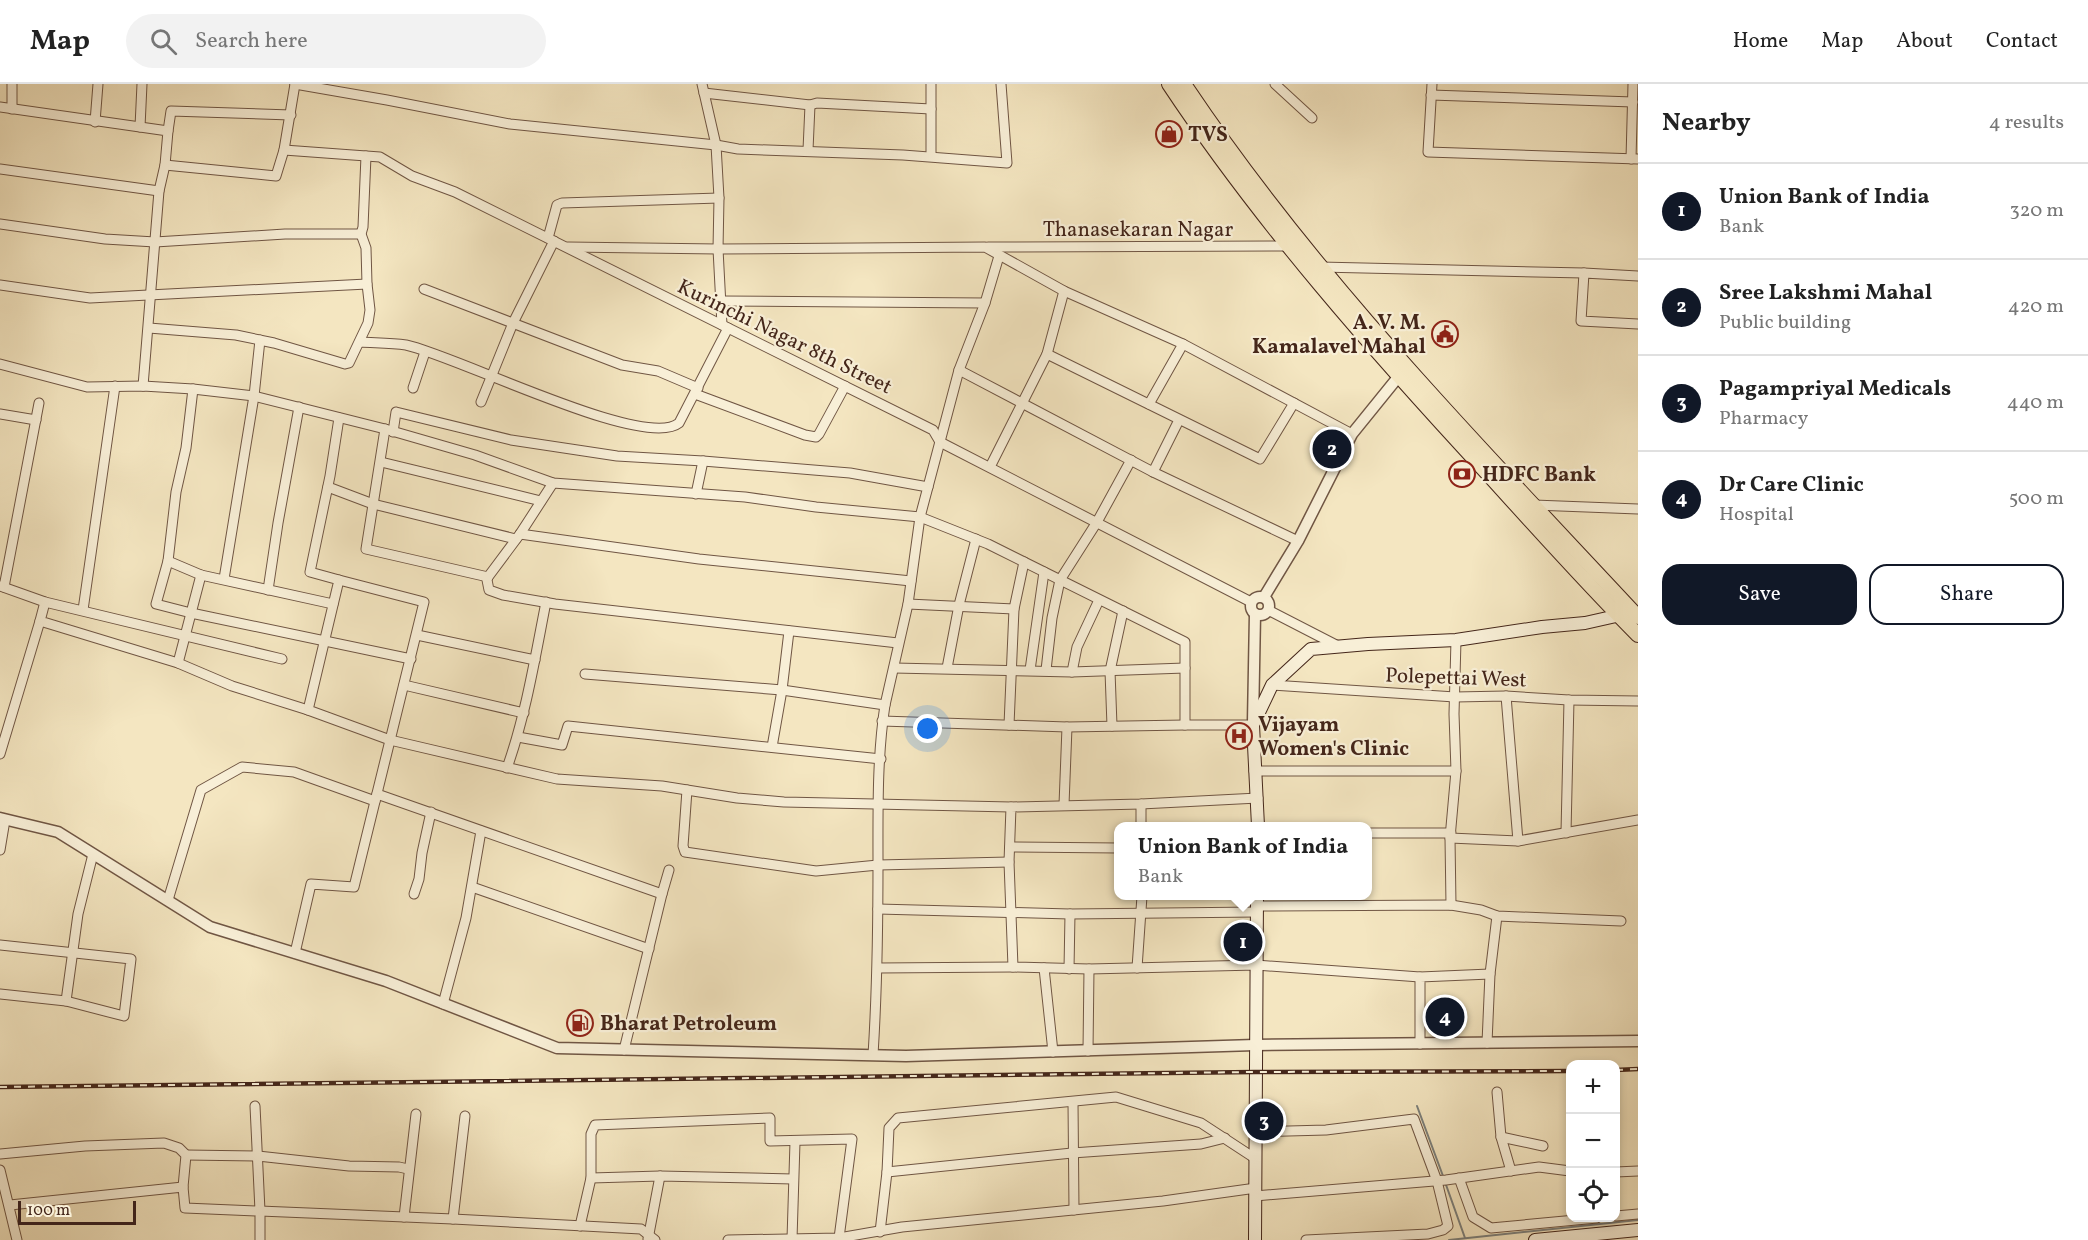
<!DOCTYPE html>
<meta charset="utf-8">
<style>
body{margin:0;font-family:Vollkorn,serif;background:#f2f2f2;color:#222}
.controls{position:absolute;right:18px;bottom:18px;display:grid;overflow:hidden;border-radius:12px;box-shadow:0 3px 9px #0003}
.controls button{width:54px;height:54px;display:grid;place-items:center;padding:0;border:0;border-bottom:2px solid #e0e0e0;background:#fff;color:#222;font:30px sans-serif}
.scale{position:absolute;left:18px;bottom:15px;width:118px;box-sizing:border-box;padding-left:6px;border:3px solid #44261a;border-top:0;font-size:16px;line-height:21px;white-space:nowrap;color:#44261a;-webkit-text-stroke:4px #f8efd7;paint-order:stroke}
.you{position:absolute;left:928px;top:645px;width:21px;height:21px;margin:-15px;border:4px solid #fff;border-radius:50%;background:#1a73e8;box-shadow:0 0 0 9px #1a73e833}
.badge{display:grid;place-items:center;width:39px;height:39px;border-radius:50%;background:#111827;color:#fff;font-size:20px;font-weight:700}
.pin{position:absolute;translate:-50% -50%;border:3px solid #fff;box-shadow:0 2px 6px #0006}
.popup{position:absolute;left:1114px;top:738px;width:258px;height:78px;box-sizing:border-box;display:grid;place-content:center;border-radius:12px;background:#fff;filter:drop-shadow(0 2px 4px #0005);font-size:20px;white-space:nowrap;color:#767676}
.popup b{font-size:22px;color:#222}
.popup::after{content:'';position:absolute;left:50%;top:100%;margin-left:-12px;border:12px solid transparent;border-top-color:#fff}
.list{margin:0;padding:0;list-style:none}
h2{display:flex;justify-content:space-between;align-items:center;height:78px;margin:0;padding:0 24px;font-size:26px}
h2 small{font-size:20px;font-weight:400;color:#767676}
.list li{display:grid;grid-template-columns:39px 1fr auto;gap:18px;align-items:center;box-sizing:border-box;height:96px;padding:0 24px;border-top:2px solid #e0e0e0}
.list b{display:block;font-size:22px;white-space:nowrap}
.list p{margin:0;font-size:20px;white-space:nowrap;color:#767676}
.list em{font-size:20px;font-style:normal;color:#767676}
.actions{display:flex;gap:12px;padding:18px 24px}
.actions a{flex:1;padding:14px 0;border:2px solid #111827;border-radius:18px;text-align:center;font-size:21px;color:#111827}
.actions .main{background:#111827;color:#fff}
.icon{flex:none;width:33px;height:33px;fill:none;stroke:currentColor;stroke-width:2;stroke-linecap:round;stroke-linejoin:round}
.map{position:relative;flex:none;width:1638px;height:1156px;overflow:hidden}
header{display:flex;align-items:center;gap:36px;box-sizing:border-box;height:84px;padding:0 30px;background:#fff;border-bottom:2px solid #e0e0e0}
header strong{font-size:28px}
nav{display:flex;gap:33px;margin-inline-start:auto;font-size:21px}
.search{width:420px;height:54px;background:#f2f2f2;display:flex;align-items:center;gap:15px;box-sizing:border-box;padding:0 21px;border-radius:33px;color:#767676;font-size:22px}
main{display:flex}
aside{flex:1;background:#fff}
.map>svg:first-child{display:block}
.lines{fill:none;stroke-linecap:round;stroke-linejoin:round}
.stream{stroke:#7c807c;stroke-width:2}
.minor-casing{stroke:#705644;stroke-width:11}
.tertiary-casing{stroke:#705644;stroke-width:13}
.secondary-casing{stroke:#44261a;stroke-width:14}
.primary-casing{stroke:#44261a;stroke-width:16}
.minor{stroke:#f8efd7;stroke-width:9}
.tertiary{stroke:#f8efd7;stroke-width:10}
.secondary{stroke:#f8efd7;stroke-width:12}
.primary{stroke:#f4e6c1;stroke-width:14}
.rail-casing{stroke:#44261a;stroke-width:4.5}
.rail{stroke:#f8efd7;stroke-width:2;stroke-dasharray:7;stroke-linecap:butt}
.labels{text-anchor:middle;stroke-width:4.5;stroke-linejoin:round;paint-order:stroke}
.poi-label{font-size:21px;font-weight:bold;fill:#44261a;stroke:#f8efd7;text-anchor:start}
.street-label{font-size:21px;fill:#44261a;stroke:#f8efd7}
</style>
<header>
<strong>Map</strong>
<div class="search"><svg class="icon" aria-label="search" viewBox="0 0 24 24"><circle cx="10" cy="10" r="6"/><path d="M15 15l6 6"/></svg>Search here</div>
<nav><a>Home</a><a>Map</a><a>About</a><a>Contact</a></nav>
</header>
<main>
<div class="map">
<svg width="1638" height="1156" viewBox="0 0 1638 1156">
<rect width="100%" height="100%" fill="#f4e6c1"/>
<filter id="stains"><feTurbulence type="fractalNoise" baseFrequency=".00333" numOctaves="4"/><feColorMatrix values="0 0 0 0 .2 0 0 0 0 .09 0 0 0 0 .02 0 0 0 .5 -.17"/></filter>
<radialGradient id="worn" r=".72"><stop offset=".6" stop-color="#630" stop-opacity="0"/><stop offset="1" stop-color="#630" stop-opacity=".3"/></radialGradient>
<g class="lines">
<!-- stream -->
<g class="stream">
<path d="M1417 1022 1443 1092"/>
<path d="M1445 1098 1465 1154"/>
<path d="M1449 1156 1638 1136"/>
</g>
<defs>
<g id="minor">
<path d="M295 0 387 16 510 40 716 61 738 65 903 71 1007 79 1001 0"/>
<path d="M702 0 716 61 719 114 718 165 722 241"/>
<path d="M1275 0 1312 34"/>
<path d="M1432 0 1428 68 1638 75"/>
<path d="M704 9 810 21 817 19 931 25"/>
<path d="M1431 11 1633 18"/>
<path d="M0 23 168 47 165 81 159 107 143 302"/>
<path d="M12 25V0"/>
<path d="M95 38 98 0"/>
<path d="M140 43 142 0"/>
<path d="M168 47 171 27 291 31"/>
<path d="M284 66 380 73 412 92 455 108 933 346 940 358 1251 518"/>
<path d="M808 66 810 21"/>
<path d="M931 72V0"/>
<path d="M1631 75 1633 0"/>
<path d="M165 81 276 92 284 66 295 0"/>
<path d="M0 85 159 107"/>
<path d="M0 140 105 155 155 158 285 150H361"/>
<path d="M548 154 557 121 562 119 719 114"/>
<path d="M568 163 718 165 985 163 1064 207 1183 260 1352 350"/>
<path d="M988 163 1290 162"/>
<path d="M1320 183 1584 189"/>
<path d="M1638 192 1584 189 1581 237 1638 240"/>
<path d="M0 201 90 214 367 200"/>
<path d="M424 205 622 281 658 287 698 304"/>
<path d="M721 217 985 219"/>
<path d="M149 244 236 251 274 259 345 280 349 279 368 239 370 226 367 200 366 164 361 150 363 143 366 72"/>
<path d="M360 258C375 259 391 259 406 261 455 271 644 367 679 339L728 244"/>
<path d="M1047 270 1260 375 1294 319"/>
<path d="M0 280 87 303 143 302 193 305 254 312 385 345 475 371 553 399 745 413 816 423 920 433 988 460 1185 558V641H1253"/>
<path d="M959 286 1153 388 1298 457"/>
<path d="M413 304 425 268"/>
<path d="M193 305 186 364 176 408 168 477 156 520 191 529 411 575"/>
<path d="M695 310 805 351 816 353 819 350 845 302"/>
<path d="M481 318 513 239 554 157"/>
<path d="M1149 320 1183 260"/>
<path d="M0 330 36 336"/>
<path d="M339 334 330 392 310 488 339 496 308 626 390 656 557 695 662 702 737 714 784 718 1011 723"/>
<path d="M385 345 366 465 488 493"/>
<path d="M393 348 396 328 511 356 617 372 703 377 850 389 928 403"/>
<path d="M381 378 541 417"/>
<path d="M990 383 1047 270 1064 207"/>
<path d="M1153 388 1179 336"/>
<path d="M553 399 520 450 488 493 487 496 489 506 503 511 555 520 898 559"/>
<path d="M328 403 373 420 516 455"/>
<path d="M696 410 703 377"/>
<path d="M1534 421 1638 425"/>
<path d="M520 450 699 475 911 497"/>
<path d="M168 477 201 491"/>
<path d="M224 495 254 312 260 256"/>
<path d="M0 502 45 518 282 575"/>
<path d="M4 503 39 319"/>
<path d="M268 506 278 439 299 323"/>
<path d="M45 518 40 537 178 579 232 602 308 626"/>
<path d="M908 520 1014 525"/>
<path d="M83 526 115 302"/>
<path d="M1268 526 1340 563"/>
<path d="M417 551 535 576"/>
<path d="M178 579 201 491 333 520"/>
<path d="M894 584 1072 588 1185 584"/>
<path d="M947 584 959 521 976 455"/>
<path d="M1030 586 1044 488"/>
<path d="M1046 586 1052 534 1060 496 1097 438 1131 376"/>
<path d="M1072 588 1077 563 1099 516"/>
<path d="M585 590 782 606 885 621"/>
<path d="M404 601 524 629"/>
<path d="M1272 601 1455 613 1506 612 1569 616 1638 617"/>
<path d="M1506 612 1518 757 1638 736"/>
<path d="M882 637 1067 643 1185 641"/>
<path d="M1009 641 1014 525 1024 478"/>
<path d="M1112 642 1110 587 1123 527"/>
<path d="M518 653 562 661 568 642 881 675"/>
<path d="M772 663 782 606 789 547"/>
<path d="M0 670 40 537"/>
<path d="M507 684C526 630 535 574 546 518"/>
<path d="M1254 687H1456"/>
<path d="M687 706 683 762 685 768 816 787 878 781 1009 778"/>
<path d="M377 710 662 810"/>
<path d="M1258 714 1141 720 1011 723 1009 778 1013 883 1089 885 1256 881 1420 893"/>
<path d="M1064 721 1067 643"/>
<path d="M1141 742V720"/>
<path d="M1368 749H1451"/>
<path d="M1566 749 1569 616"/>
<path d="M1450 754 1518 757"/>
<path d="M1010 763 1118 764"/>
<path d="M0 766 5 736"/>
<path d="M472 803 649 865"/>
<path d="M414 810 419 795 422 769 431 728"/>
<path d="M168 816 201 706 242 683 294 688 375 717"/>
<path d="M1451 821 1450 754 1456 687 1454 630 1456 556"/>
<path d="M1257 822 1451 821 1481 826 1497 832 1621 837"/>
<path d="M878 825 1070 830 1257 828"/>
<path d="M0 861 131 875 124 932 66 917 0 910"/>
<path d="M295 869 311 800 354 803 424 518 339 496"/>
<path d="M878 884 1013 883"/>
<path d="M1044 884 1053 968"/>
<path d="M1137 884 1142 812"/>
<path d="M1069 885 1070 830"/>
<path d="M66 917 78 830 93 770"/>
<path d="M443 920 466 834 481 747"/>
<path d="M1487 959 1490 890 1497 832"/>
<path d="M1420 960V893L1490 890"/>
<path d="M624 966 662 810 669 786"/>
<path d="M1088 967 1089 885"/>
<path d="M873 971C877 908 878 844 878 780 878 727 877 673 885 621L908 520 920 433 959 286 985 219 999 172"/>
<path d="M1497 1008 1501 1053 1511 1087"/>
<path d="M1073 1018 1074 1126"/>
<path d="M255 1022 260 1127V1156"/>
<path d="M1256 1048 1326 1046 1414 1035 1437 1097 1448 1142 1443 1146 1428 1150 1306 1156"/>
<path d="M1501 1053 1543 1062"/>
<path d="M0 1070 85 1062 164 1059 179 1064 186 1071 183 1103"/>
<path d="M186 1071 258 1072 349 1082 399 1083 408 1085"/>
<path d="M0 1086 17 1156"/>
<path d="M887 1088 1072 1069 1201 1060 1225 1054"/>
<path d="M1616 1088 1638 1087"/>
<path d="M591 1094 660 1092 793 1095"/>
<path d="M1459 1094 1473 1133 1491 1144 1597 1134"/>
<path d="M1255 1112 1446 1096 1539 1083 1570 1087"/>
<path d="M10 1121 183 1103 185 1124 453 1135 641 1145 655 1156"/>
<path d="M1616 1132 1638 1130"/>
<path d="M404 1133 416 1030"/>
<path d="M453 1135 465 1032"/>
<path d="M580 1142 591 1094V1050L595 1041 770 1034V1057L852 1055 839 1154"/>
<path d="M880 1148 887 1088 889 1044 898 1034 1116 1013 1201 1039 1256 1075"/>
<path d="M648 1155 660 1092"/>
<path d="M792 1155 795 1058"/>
<path d="M728 1156 839 1154 902 1143 1163 1117 1256 1104"/>
</g>
<g id="tertiary">
<circle cx="1260" cy="522" r="9"/>
<path d="M1264 513 1298 457 1352 350 1403 287"/>
<path d="M1253 638 1255 530"/>
<path d="M0 734 58 748 210 843 386 897 557 964 906 972 1255 961 1638 957"/>
</g>
<g id="secondary">
<path d="M1258 742 1253 641 1272 601 1311 565 1368 560 1456 556 1542 543 1585 539 1625 530"/>
<path d="M1255 1156 1257 812"/>
<path d="M1535 1156 1638 1146"/>
</g>
<g id="primary">
<path d="M1169 0C1262 140 1375 268 1489 391 1538 445 1586 499 1638 551"/>
<path d="M1184 0C1314 195 1479 362 1638 533"/>
</g>
</defs>
<!-- minor casing -->
<use href="#minor" class="minor-casing"/>
<!-- tertiary casing -->
<use href="#tertiary" class="tertiary-casing"/>
<!-- secondary casing -->
<use href="#secondary" class="secondary-casing"/>
<!-- primary casing -->
<use href="#primary" class="primary-casing"/>
<!-- minor -->
<use href="#minor" class="minor"/>
<!-- tertiary -->
<use href="#tertiary" class="tertiary"/>
<!-- secondary -->
<use href="#secondary" class="secondary"/>
<!-- primary -->
<use href="#primary" class="primary"/>
<defs>
<g id="rail">
<path d="M1616 986 1638 985"/>
<path d="M0 1003 1255 988 1570 987"/>
</g>
</defs>
<!-- rail casing -->
<use href="#rail" class="rail-casing"/>
<!-- rail -->
<use href="#rail" class="rail"/>
</g>
<!-- icons -->
<defs>
<symbol id="shop-ring" viewBox="-11 -11 22 22"><circle r="9.5" fill="#f8efd7" stroke="#8f2418" stroke-width="1.5"/><path d="M-5-2.5h2.3a2.7 3.5 0 0 1 5.4 0H5L5.5 6h-11ZM-1.5-2.5h3a1.5 2.3 0 0 0-3 0Z" fill="#8f2418"/></symbol>
<symbol id="civic-ring" viewBox="-11 -11 22 22"><circle r="9.5" fill="#f8efd7" stroke="#8f2418" stroke-width="1.5"/><path d="M-.6-6.5H3V-4.5H.6V-3L4-1V1h2V6H-6V1h2V-1L-.6-3ZM-1.2 2.5V6h2.4V2.5Z" fill="#8f2418"/></symbol>
<symbol id="bank-ring" viewBox="-11 -11 22 22"><circle r="9.5" fill="#f8efd7" stroke="#8f2418" stroke-width="1.5"/><path d="M-6-4H6V4H-6ZM0-2.3a2.3 2.3 0 1 0 0 4.6a2.3 2.3 0 1 0 0-4.6Z" fill="#8f2418"/></symbol>
<symbol id="hospital-ring" viewBox="-11 -11 22 22"><circle r="9.5" fill="#f8efd7" stroke="#8f2418" stroke-width="1.5"/><path d="M-5-5h3v3.5h4V-5h3V5h-3V1.5h-4V5h-3Z" fill="#8f2418"/></symbol>
<symbol id="fuel-ring" viewBox="-11 -11 22 22"><circle r="9.5" fill="#f8efd7" stroke="#8f2418" stroke-width="1.5"/><path d="M-5.5-6h7V0h2V4h1.3V-2.5L3-4.5l.8-.8L6-3V5H2.5V1h-1V6h-7ZM-4.2-4.7v3.2H.2V-4.7Z" fill="#8f2418"/></symbol>
</defs>
<g fill-rule="evenodd">
<use href="#shop-ring" x="1154" y="35" width="30" height="30"/>
<use href="#civic-ring" x="1430" y="235" width="30" height="30"/>
<use href="#bank-ring" x="1447" y="375" width="30" height="30"/>
<use href="#hospital-ring" x="1224" y="637" width="30" height="30"/>
<use href="#fuel-ring" x="565" y="924" width="30" height="30"/>
</g>
<g class="labels">
<!-- poi labels -->
<g class="poi-label">
<text x="1188" y="57">TVS</text>
<text x="1426" y="245" text-anchor="end">A. V. M.<tspan x="1426" dy="24">Kamalavel Mahal</tspan></text>
<text x="1482" y="397">HDFC Bank</text>
<text x="1258" y="647">Vijayam<tspan x="1258" dy="24">Women's Clinic</tspan></text>
<text x="600" y="946">Bharat Petroleum</text>
</g>
<!-- street labels -->
<g class="street-label">
<text x="1138" y="152">Thanasekaran Nagar</text>
<text transform="translate(785 252) rotate(26)" y="7">Kurinchi Nagar 8th Street</text>
<text transform="translate(1456 593) rotate(2)" y="7">Polepettai West</text>
</g>
</g>
<rect width="100%" height="100%" filter="url(#stains)"/>
<rect width="100%" height="100%" fill="url(#worn)"/>
</svg>
<div class="controls">
<button>+</button>
<button>−</button>
<button><svg class="icon" aria-label="locate" viewBox="0 0 24 24"><circle cx="12" cy="12" r="6"/><path d="M12 2v4M12 18v4M2 12h4M18 12h4"/></svg></button>
</div>
<div class="scale">100 m</div>
<div class="you"></div>
<div class="pin badge" style="left:1243px;top:858px">1</div>
<div class="popup"><b>Union Bank of India</b>Bank</div>
<div class="pin badge" style="left:1332px;top:365px">2</div>
<div class="pin badge" style="left:1264px;top:1037px">3</div>
<div class="pin badge" style="left:1445px;top:933px">4</div>
</div>
<aside>
<h2>Nearby<small>4 results</small></h2>
<ul class="list">
<li><span class="badge">1</span><div><b>Union Bank of India</b><p>Bank</p></div><em>320 m</em></li>
<li><span class="badge">2</span><div><b>Sree Lakshmi Mahal</b><p>Public building</p></div><em>420 m</em></li>
<li><span class="badge">3</span><div><b>Pagampriyal Medicals</b><p>Pharmacy</p></div><em>440 m</em></li>
<li><span class="badge">4</span><div><b>Dr Care Clinic</b><p>Hospital</p></div><em>500 m</em></li>
</ul>
<div class="actions"><a class="main">Save</a><a>Share</a></div>
</aside>
</main>
